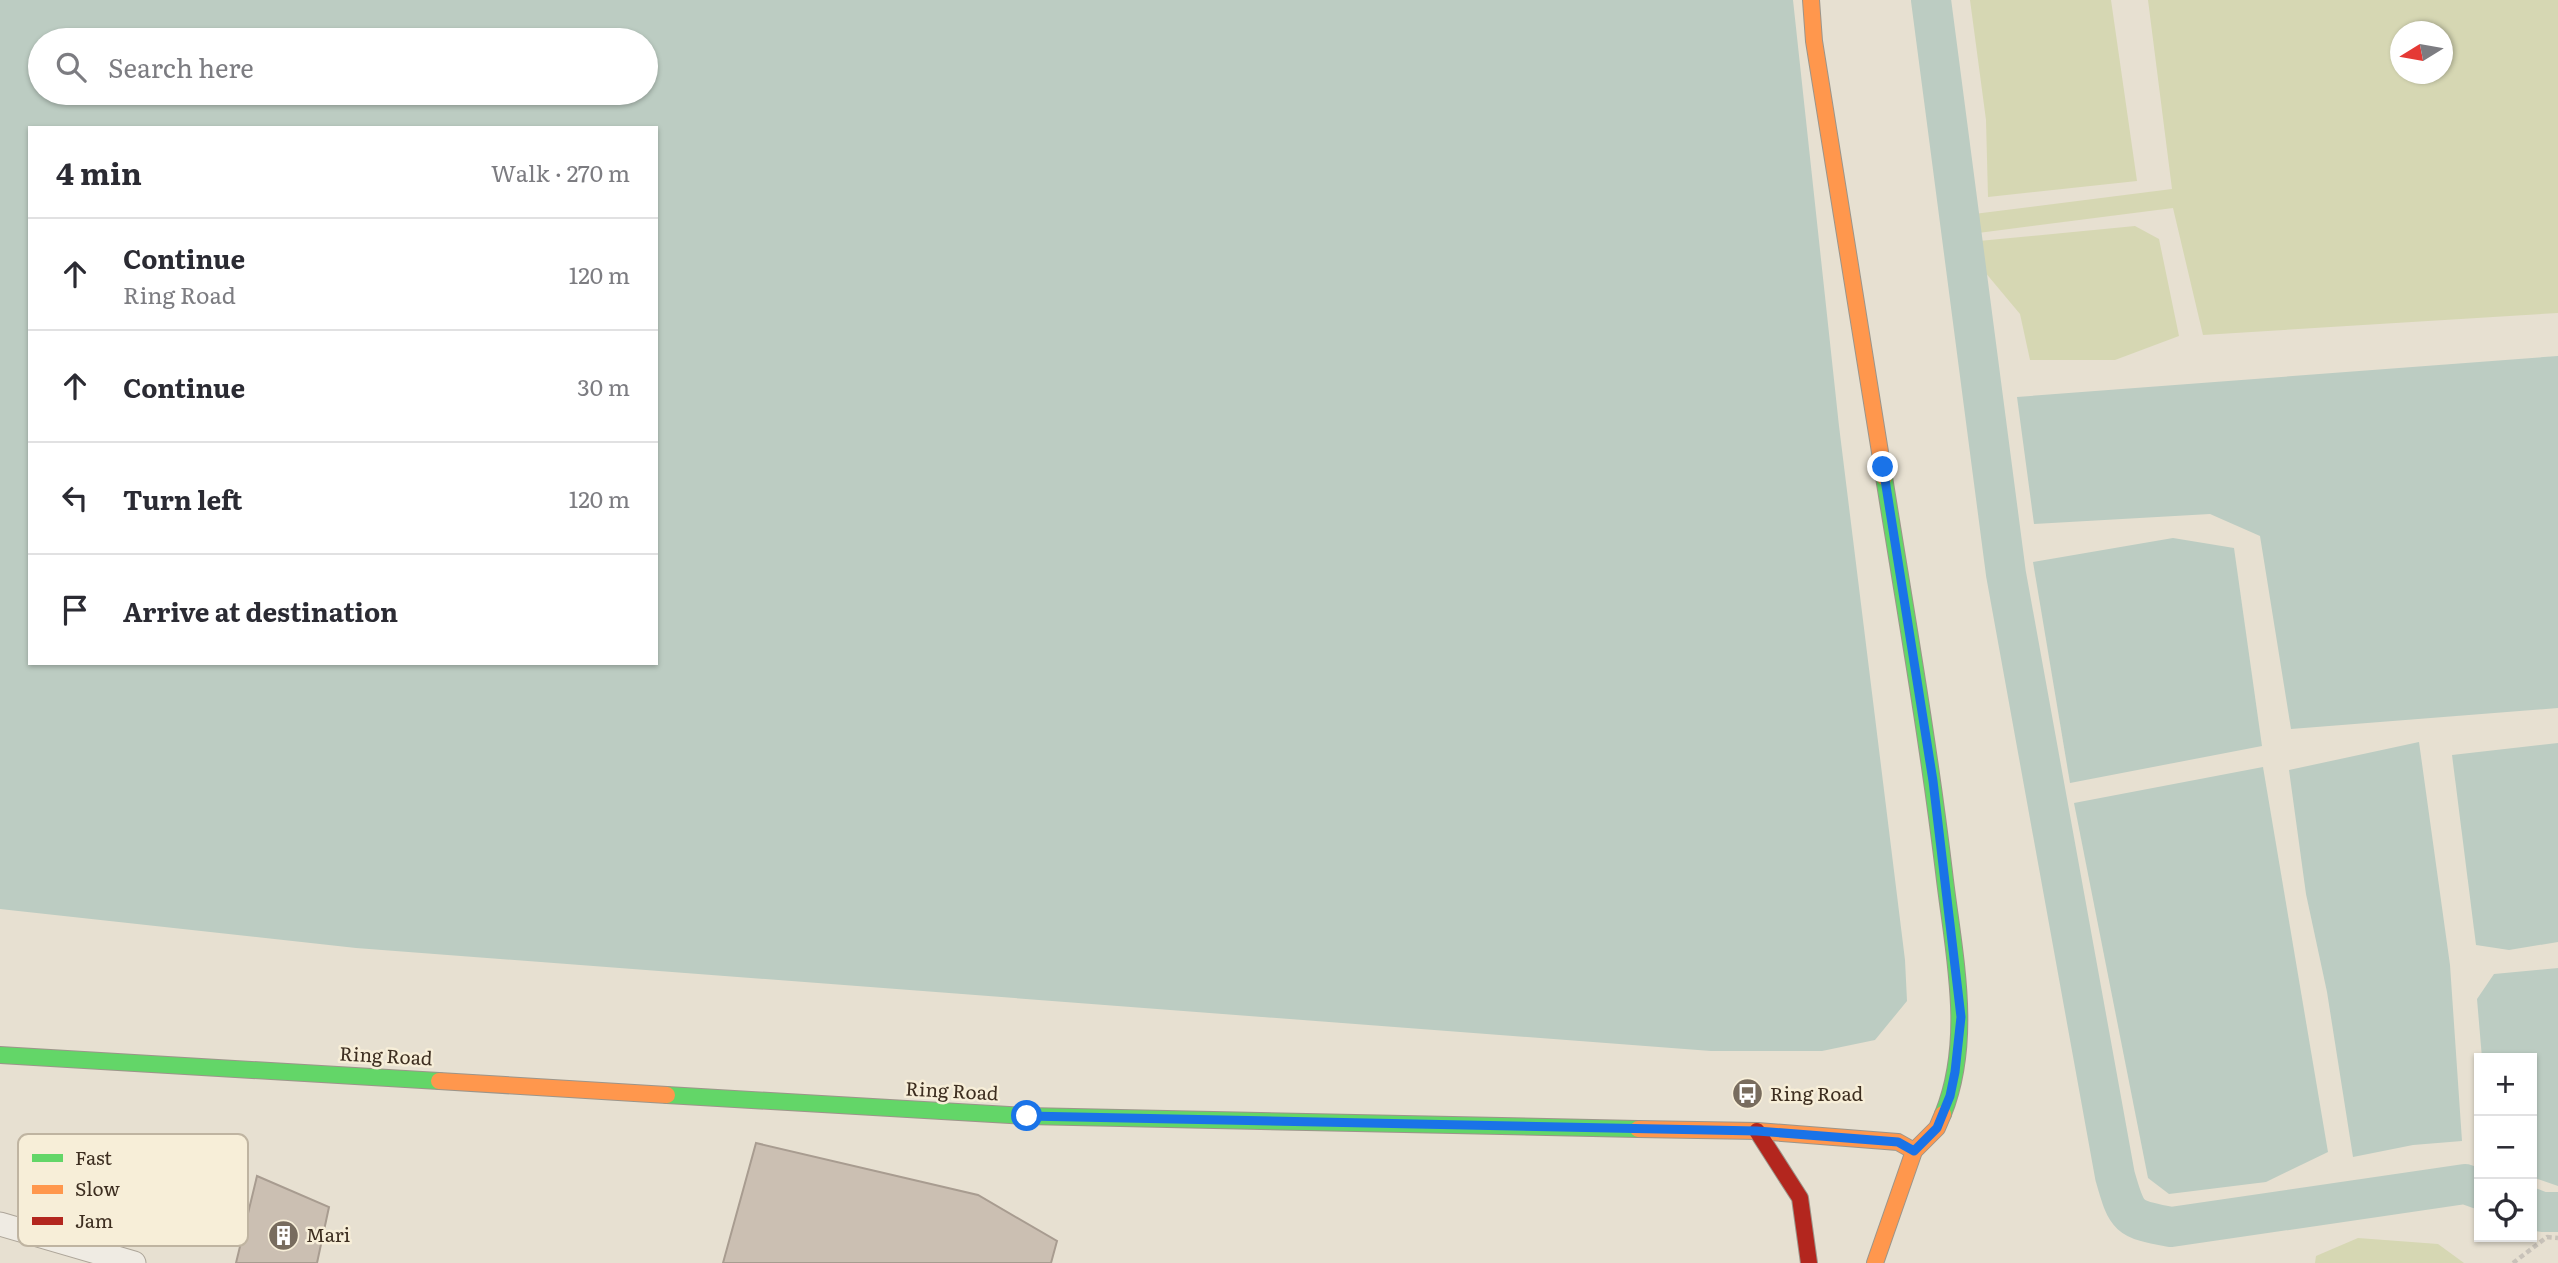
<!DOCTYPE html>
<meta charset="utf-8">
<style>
body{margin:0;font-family:Literata,serif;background:#f7f7f7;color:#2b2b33}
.controls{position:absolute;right:21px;bottom:21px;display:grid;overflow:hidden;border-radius:0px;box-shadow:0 2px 5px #0004}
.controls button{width:63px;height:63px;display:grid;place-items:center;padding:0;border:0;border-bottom:2px solid #e1e1e2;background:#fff;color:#2b2b33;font:35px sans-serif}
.compass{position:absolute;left:2390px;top:21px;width:63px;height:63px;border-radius:50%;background:#fff;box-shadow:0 2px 5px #0004;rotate:259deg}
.stop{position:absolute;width:21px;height:21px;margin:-16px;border:5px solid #1a73e8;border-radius:50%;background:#fff}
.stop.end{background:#1a73e8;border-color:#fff;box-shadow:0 2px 7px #0008}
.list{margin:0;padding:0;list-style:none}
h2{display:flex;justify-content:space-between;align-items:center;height:91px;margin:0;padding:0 28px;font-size:30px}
h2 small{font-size:23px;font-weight:400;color:#7c7c81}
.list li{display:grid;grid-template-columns:46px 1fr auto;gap:21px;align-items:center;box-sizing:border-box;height:112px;padding:0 28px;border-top:2px solid #e1e1e2}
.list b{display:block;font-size:26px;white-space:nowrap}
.list p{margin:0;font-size:23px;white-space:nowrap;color:#7c7c81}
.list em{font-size:23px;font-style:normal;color:#7c7c81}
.icon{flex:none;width:38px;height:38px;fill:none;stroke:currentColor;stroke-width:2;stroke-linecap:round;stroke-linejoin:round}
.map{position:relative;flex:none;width:2558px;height:1263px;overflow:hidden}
.search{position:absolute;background:#fff;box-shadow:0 2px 5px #0004;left:28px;top:28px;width:630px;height:77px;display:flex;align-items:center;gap:18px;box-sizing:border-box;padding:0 24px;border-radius:38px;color:#7c7c81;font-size:26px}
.panel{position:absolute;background:#fff;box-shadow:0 2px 5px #0004;left:28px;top:126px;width:630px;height:539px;border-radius:0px}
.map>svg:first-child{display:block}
.green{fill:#d6d7b3;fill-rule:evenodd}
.water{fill:#bcccc2;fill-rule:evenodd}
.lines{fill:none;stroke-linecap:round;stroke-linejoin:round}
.canal{stroke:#bcccc2;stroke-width:40}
.building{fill:#cbbfb2;stroke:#a89c90;stroke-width:2}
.lane-casing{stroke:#ada599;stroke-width:25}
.fast-casing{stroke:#9c958a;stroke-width:18}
.slow-casing{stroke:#9c958a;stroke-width:18}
.jam-casing{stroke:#9c958a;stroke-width:18}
.path{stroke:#c8c2b9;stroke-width:4.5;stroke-dasharray:5 3.5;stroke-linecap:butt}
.lane{stroke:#efebe3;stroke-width:23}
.fast{stroke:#63d668;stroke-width:16}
.slow{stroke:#ff974d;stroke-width:16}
.jam{stroke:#b3261e;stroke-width:16}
.route{stroke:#1a73e8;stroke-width:9}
.labels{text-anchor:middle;stroke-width:5;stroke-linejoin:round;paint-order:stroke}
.street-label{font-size:19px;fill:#3d2e20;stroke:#f7eed8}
.poi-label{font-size:19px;fill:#3d2e20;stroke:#f7eed8;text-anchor:start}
.key{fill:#f7eed8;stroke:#bfb4a1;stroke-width:2}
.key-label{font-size:19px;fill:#3d2e20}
</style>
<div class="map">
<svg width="2558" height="1263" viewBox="0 0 2558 1263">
<rect width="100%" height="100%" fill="#e7e0d1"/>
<!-- green -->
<g class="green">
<path d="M1970 0H2111L2137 181 1988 197 1986 120Z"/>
<path d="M2148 0H2558V313L2203 335 2173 208 1955 236 1958 216 2172 189ZM2400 32H2442V74H2400Z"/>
<path d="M2135 226 2159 239 2179 336 2115 360H2030L2020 314 1979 265V241Z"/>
<path d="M2358 1238 2438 1244 2464 1263H2315L2316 1256Z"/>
</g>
<!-- water -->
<g class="water">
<path d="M0 0H1793L1839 426 1905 960 1907 1001 1875 1040 1822 1051H1711L356 948 0 909ZM40 40H646V93H40ZM30 128H656V663H30Z"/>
<path d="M2558 356V708L2291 729 2260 536 2210 514 2034 524 2017 397Z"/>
<path d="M2173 538 2234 548 2262 746 2070 783 2033 562Z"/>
<path d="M2419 742 2450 965 2462 1141 2413 1145 2353 1157 2327 992 2306 894 2289 770Z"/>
<path d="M2558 743V942L2509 950 2476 945 2452 755Z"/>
<path d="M2263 767 2328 1152 2266 1182 2169 1194 2148 1178 2074 803Z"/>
<path d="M2558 968V1186L2532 1177V1058H2482L2477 999 2494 974Z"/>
</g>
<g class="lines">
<!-- canal -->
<g class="canal">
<path d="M1931 0 2006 574 2115 1176C2127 1218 2127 1219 2171 1227L2465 1184 2479 1189"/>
<path d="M2532 1208 2542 1212H2558"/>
</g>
</g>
<!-- building -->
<g class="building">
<path d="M756 1143 978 1195 1057 1241 1051 1263H723Z"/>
<path d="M257 1176 329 1207 317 1263H236Z"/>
</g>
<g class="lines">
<defs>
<path id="lane" d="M0 1224 134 1263"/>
<g id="fast">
<path d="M1884 477C1905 608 1928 739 1944 872 1953 951 1974 1037 1943 1114"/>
<path d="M0 1055 439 1081"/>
<path d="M667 1095 1027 1116 1638 1129"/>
</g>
<g id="slow">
<path d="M1811 0 1814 41 1884 477"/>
<path d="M439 1081 667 1095"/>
<path d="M1638 1129 1757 1131 1898 1142 1914 1151"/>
<path d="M1875 1263 1914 1151 1937 1128 1943 1114"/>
</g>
<path id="jam" d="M1757 1131 1800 1198 1809 1263"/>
</defs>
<!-- lane casing -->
<use href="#lane" class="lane-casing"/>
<!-- fast casing -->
<use href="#fast" class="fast-casing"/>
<!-- slow casing -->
<use href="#slow" class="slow-casing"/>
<!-- jam casing -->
<use href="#jam" class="jam-casing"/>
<!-- path -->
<path class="path" d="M2513 1263 2547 1237 2558 1238"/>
<!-- lane -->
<use href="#lane" class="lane"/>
<!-- fast -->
<use href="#fast" class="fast"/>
<!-- slow -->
<use href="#slow" class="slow"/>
<!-- jam -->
<use href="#jam" class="jam"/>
</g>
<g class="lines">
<!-- route -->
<path class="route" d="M1027 1116 1757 1131 1898 1142 1914 1151 1937 1128 1950 1096 1955 1072 1961 1017 1933 781 1883 467"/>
</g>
<!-- icons -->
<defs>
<symbol id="bus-disc" viewBox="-11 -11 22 22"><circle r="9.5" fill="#786c5e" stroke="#f7eed8"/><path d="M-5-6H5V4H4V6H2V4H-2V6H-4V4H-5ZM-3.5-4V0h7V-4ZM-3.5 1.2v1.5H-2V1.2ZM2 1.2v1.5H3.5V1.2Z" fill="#fff"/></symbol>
<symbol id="building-disc" viewBox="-11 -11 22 22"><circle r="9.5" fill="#786c5e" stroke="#f7eed8"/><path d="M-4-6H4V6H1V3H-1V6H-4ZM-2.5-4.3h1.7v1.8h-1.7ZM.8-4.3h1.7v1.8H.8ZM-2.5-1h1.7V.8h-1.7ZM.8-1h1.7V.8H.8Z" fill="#fff"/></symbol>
</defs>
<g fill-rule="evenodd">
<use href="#bus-disc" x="1730" y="1076" width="35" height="35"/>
<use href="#building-disc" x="266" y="1218" width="35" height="35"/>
</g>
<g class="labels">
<!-- street labels -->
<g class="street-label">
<text transform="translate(386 1056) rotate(3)" y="7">Ring Road</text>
<text transform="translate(952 1091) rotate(3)" y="7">Ring Road</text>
</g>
<!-- poi labels -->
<g class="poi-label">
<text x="1770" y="1101">Ring Road</text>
<text x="306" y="1242">Mari</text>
</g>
</g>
<!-- legend -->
<rect x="18" y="1134" width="230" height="112" rx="10" class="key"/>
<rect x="32" y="1154" width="31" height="8" fill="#63d668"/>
<rect x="32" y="1185" width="31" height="9" fill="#ff974d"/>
<rect x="32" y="1217" width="31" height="8" fill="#b3261e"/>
<g class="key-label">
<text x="75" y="1165">Fast</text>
<text x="75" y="1196">Slow</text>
<text x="75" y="1228">Jam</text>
</g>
</svg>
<div class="controls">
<button>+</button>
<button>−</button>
<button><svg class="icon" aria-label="locate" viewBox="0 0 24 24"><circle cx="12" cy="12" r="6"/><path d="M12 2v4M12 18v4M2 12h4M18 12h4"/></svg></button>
</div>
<svg class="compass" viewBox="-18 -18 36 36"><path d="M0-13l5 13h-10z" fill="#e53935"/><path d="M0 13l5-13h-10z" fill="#7c7c81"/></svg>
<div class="stop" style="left:1027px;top:1116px"></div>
<div class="stop end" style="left:1883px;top:467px"></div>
<div class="search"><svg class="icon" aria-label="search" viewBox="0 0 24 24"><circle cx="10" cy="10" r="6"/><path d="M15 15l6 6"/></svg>Search here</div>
<section class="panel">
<h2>4 min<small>Walk · 270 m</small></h2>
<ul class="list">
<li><svg class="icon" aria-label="ahead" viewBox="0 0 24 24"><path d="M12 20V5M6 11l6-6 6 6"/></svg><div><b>Continue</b><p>Ring Road</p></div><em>120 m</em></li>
<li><svg class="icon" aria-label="ahead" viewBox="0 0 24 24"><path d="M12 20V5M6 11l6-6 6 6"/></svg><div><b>Continue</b></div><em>30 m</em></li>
<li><svg class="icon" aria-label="left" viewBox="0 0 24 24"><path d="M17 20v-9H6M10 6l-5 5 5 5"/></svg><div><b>Turn left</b></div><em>120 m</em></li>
<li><svg class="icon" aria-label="arrive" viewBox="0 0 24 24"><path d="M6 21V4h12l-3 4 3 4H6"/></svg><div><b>Arrive at destination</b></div></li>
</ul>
</section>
</div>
